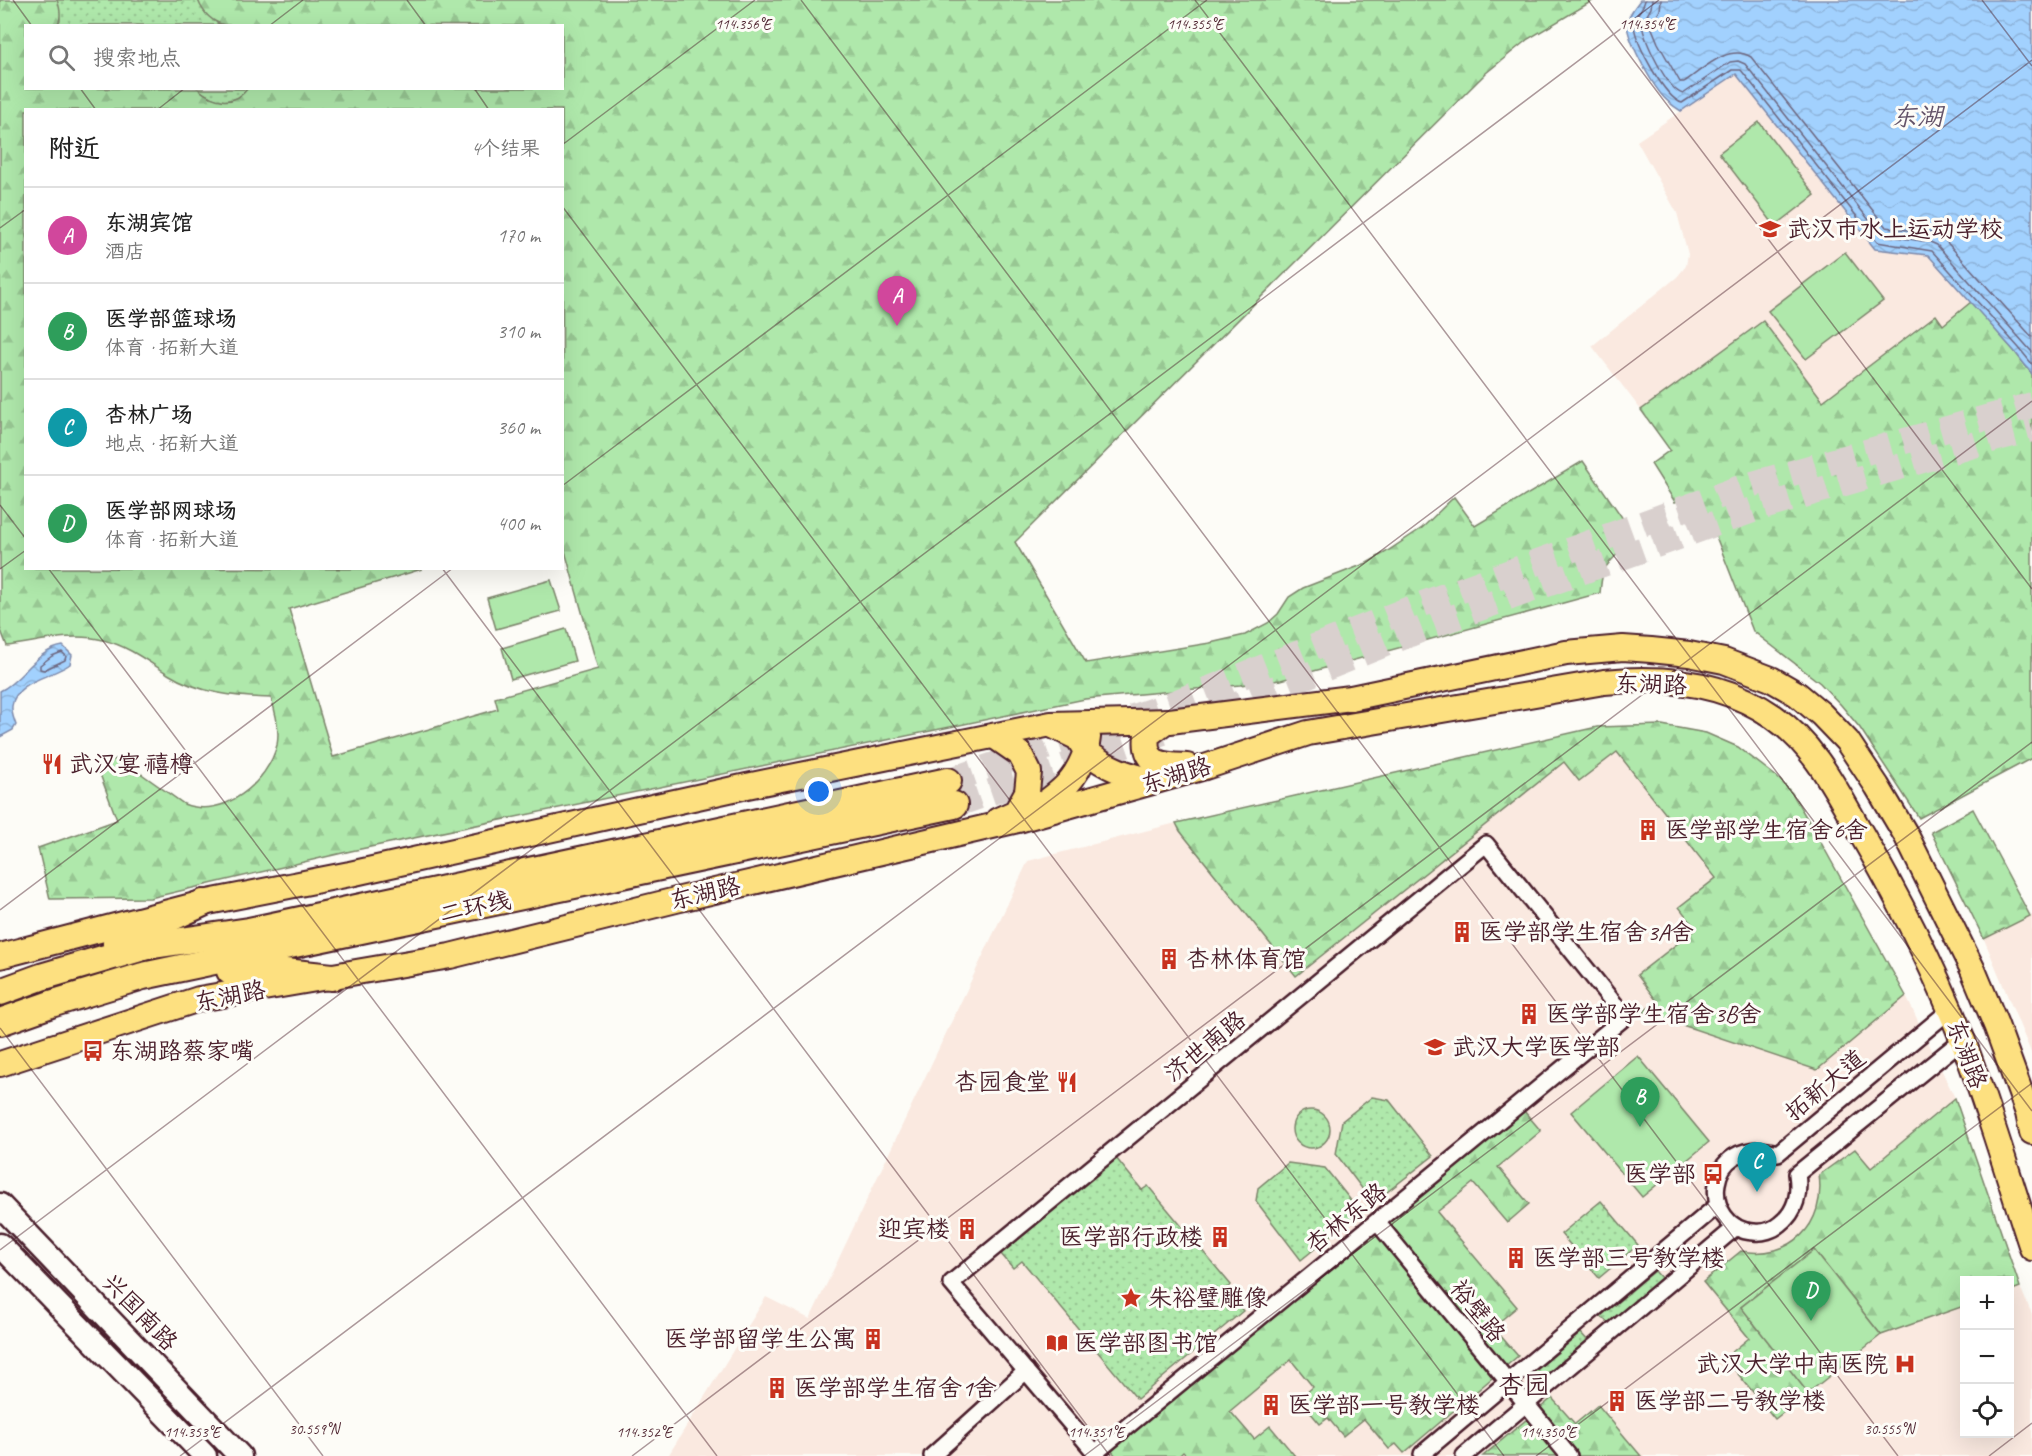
<!DOCTYPE html>
<html lang="zh">
<meta charset="utf-8">
<style>
body{margin:0;font-family:Caveat,"LXGW WenKai TC",sans-serif;background:#f2f2f2;color:#222}
.controls{position:absolute;right:18px;bottom:18px;display:grid;overflow:hidden;border-radius:0px;box-shadow:0 6px 24px #0002}
.controls button{width:54px;height:54px;display:grid;place-items:center;padding:0;border:0;border-bottom:2px solid #e0e0e0;background:#fff;color:#222;font:30px sans-serif}
.you{position:absolute;left:819px;top:792px;width:21px;height:21px;margin:-15px;border:4px solid #fff;border-radius:50%;background:#1a73e8;box-shadow:0 0 0 9px #1a73e833}
.badge{display:grid;place-items:center;width:39px;height:39px;border-radius:50%;background:#c8321e;color:#fff;font-size:20px;font-weight:700}
.pin{position:absolute;translate:-50% -50px;filter:drop-shadow(0 2px 3px #0008)}
.pin::after{content:'';position:absolute;top:32px;width:21px;height:18px;background:inherit;clip-path:polygon(0 0,100% 0,50% 100%)}
.list{margin:0;padding:0;list-style:none}
h2{display:flex;justify-content:space-between;align-items:center;height:78px;margin:0;padding:0 24px;font-size:26px}
h2 small{font-size:20px;font-weight:400;color:#767676}
.list li{display:grid;grid-template-columns:39px 1fr auto;gap:18px;align-items:center;box-sizing:border-box;height:96px;padding:0 24px;border-top:2px solid #e0e0e0}
.list b{display:block;font-size:22px;white-space:nowrap}
.list p{margin:0;font-size:20px;white-space:nowrap;color:#767676}
.list em{font-size:20px;font-style:normal;color:#767676}
.icon{flex:none;width:33px;height:33px;fill:none;stroke:currentColor;stroke-width:2;stroke-linecap:round;stroke-linejoin:round}
.map{position:relative;flex:none;width:2032px;height:1456px;overflow:hidden}
.search{position:absolute;background:#fff;box-shadow:0 6px 24px #0002;left:24px;top:24px;width:540px;height:66px;display:flex;align-items:center;gap:15px;box-sizing:border-box;padding:0 21px;border-radius:0px;color:#767676;font-size:22px}
.panel{position:absolute;background:#fff;box-shadow:0 6px 24px #0002;left:24px;top:108px;width:540px;height:462px;border-radius:0px}
.map>svg:first-child{display:block}
.built{fill:#fae9e0;fill-rule:evenodd}
.grass{fill:url(#grass-dots);stroke:#7c846b;stroke-width:1.5}
.forest{fill:url(#forest-firs);stroke:#7c846b;stroke-width:1.5;fill-rule:evenodd}
.garden{fill:#afe8ab;stroke:#7c846b;stroke-width:1.5}
.water{fill:url(#water-waves);stroke:#7f8aaa;stroke-width:1.5}
.lines{fill:none;stroke-linecap:round;stroke-linejoin:round}
.shore{stroke:#6d667f;stroke-width:1.5}
.trunk-tunnel{stroke:#d9d0ce;stroke-width:26;stroke-dasharray:26 13;stroke-linecap:butt}
.minor-casing{stroke:#4a1f2b;stroke-width:20}
.secondary-casing{stroke:#4a1f2b;stroke-width:27}
.primary-casing{stroke:#4a1f2b;stroke-width:28}
.trunk-casing{stroke:#4a1f2b;stroke-width:30}
.minor{stroke:#fdfcf7;stroke-width:15}
.secondary{stroke:#fdfcf7;stroke-width:22}
.primary{stroke:#fde080;stroke-width:24}
.trunk{stroke:#fde080;stroke-width:26}
.ticks{fill:none;stroke:#4a1f2b;stroke-width:1.5;stroke-opacity:0.45}
.labels{text-anchor:middle;stroke-width:6;stroke-linejoin:round;paint-order:stroke}
.poi-label{font-size:24px;fill:#4a1f2b;stroke:#fdfcf7;text-anchor:start}
.street-label{font-size:24px;fill:#4a1f2b;stroke:#fdfcf7}
.water-label{font-size:26px;font-style:italic;fill:#64546a;stroke:#fdfcf7}
.neighbourhood-label{font-size:26px;fill:#4a1f2b;stroke:#fdfcf7}
.ticks-label{font-size:15px;text-anchor:middle;fill:#4a1f2b;stroke:#fdfcf7;stroke-width:6;stroke-linejoin:round;paint-order:stroke}
</style>
<div class="map">
<svg width="2032" height="1456" viewBox="0 0 2032 1456">
<defs>
<pattern id="grass-dots" width="8" height="8" patternUnits="userSpaceOnUse" patternTransform="scale(1.5)"><rect width="8" height="8" fill="#afe8ab"/><path d="M2 2h.1M6 6h.1" fill="none" stroke="#98c793" stroke-width="1.8" stroke-linecap="round"/></pattern>
<pattern id="forest-firs" width="22" height="20" patternUnits="userSpaceOnUse" patternTransform="scale(1.5)"><rect width="22" height="20" fill="#afe8ab"/><path d="M5 1l3.5 6h-7zM16 11l3.5 6h-7z" fill="#98c793"/></pattern>
<pattern id="water-waves" width="16" height="10" patternUnits="userSpaceOnUse" patternTransform="scale(1.5)"><rect width="16" height="10" fill="#a2d1fe"/><path d="M0 5q4-4 8 0t8 0" fill="none" stroke="#8db3da"/></pattern>
</defs>
<rect width="100%" height="100%" fill="#fdfcf7"/>
<filter id="ink" filterUnits="userSpaceOnUse"><feTurbulence type="fractalNoise" baseFrequency=".0167" numOctaves="2"/><feDisplacementMap in="SourceGraphic" scale="12" xChannelSelector="R" yChannelSelector="G"/><feConvolveMatrix kernelMatrix="1 2 1 2 8 2 1 2 1" color-interpolation-filters="sRGB"/></filter>
<g filter="url(#ink)">
<!-- built -->
<g class="built">
<path d="M1736 74 1875 249 1928 255 1971 302 1943 325 1936 315 1823 401 1763 321 1641 410 1592 346 1677 277 1686 266 1688 254 1677 213 1637 141Z"/>
<path d="M1662 725 1706 733 1738 747 1777 777 1792 793 1819 839 1906 996 1955 1098 2020 1287 2032 1314V1456H668L766 1297 810 1319 1028 861 1176 823 1597 727ZM1964 1280H2010V1434H1964Z"/>
<path d="M2032 915V1055L1984 939Z"/>
</g>
<!-- grass -->
<g class="grass">
<path d="M57 0H198L217 23 225 25H57L60 20Z"/>
<path d="M198 89H248C234 107 214 102 198 89Z"/>
<path d="M1372 1097 1389 1100 1433 1156 1373 1203 1336 1154 1342 1121Z"/>
<circle cx="1311" cy="1129" r="19"/>
<path d="M1116 1158 1142 1190 1148 1186 1231 1285 1226 1290 1243 1311 1137 1399 1022 1261 1013 1268 1001 1254Z"/>
<path d="M1288 1163 1325 1168 1360 1212 1301 1260 1256 1201 1258 1188Z"/>
<path d="M1601 1201 1638 1245 1599 1278 1561 1234Z"/>
<path d="M1655 1271 1662 1279 1609 1324 1601 1316Z"/>
<path d="M1581 1333 1588 1341 1533 1388 1526 1379Z"/>
</g>
<!-- forest -->
<g class="forest">
<path d="M0 0H57C60 8 62 18 57 25L26 26V88L198 89C214 102 234 107 248 88H562V26L225 25C212 22 203 13 198 0H1594L1528 39 1486 73 1015 542 1086 663 1210 643 1245 635 1268 623 1278 614 1289 597 1303 588 1367 563 1386 552 1422 528 1454 497 1475 526 1583 461 1628 526C1633 548 1612 555 1605 569 1601 575 1601 586 1600 593L1281 680 1240 685 1085 699 351 851 150 898 50 899 38 848 117 820 97 766 119 758 184 804C223 820 268 782 277 745 280 729 276 713 271 698 236 697 198 693 168 674 147 661 128 646 103 640 71 632 39 642 7 646L0 628ZM26 110H562L563 544 598 669 495 698 498 709 333 757 289 609 422 569 26 568Z"/>
<path d="M1971 302 2015 352 2032 374V758L1919 818 1860 728 1841 705 1820 683 1753 631 1699 493 1675 502 1651 464 1670 450 1641 410 1763 321 1823 401 1936 315 1943 325Z"/>
<path d="M1662 725 1706 733 1738 747 1777 777 1792 793 1819 839 1906 996 1817 1070 1643 1012 1657 1001 1637 975 1696 929 1679 907 1716 878 1617 752 1579 781 1564 762 1296 976 1180 831 1176 823 1597 727Z"/>
<path d="M1973 809 2030 916 1984 939 1931 832Z"/>
<path d="M1955 1098 2020 1287 2010 1291V1280H1964V1306L1881 1335 1814 1250 1741 1307 1808 1393 1775 1419 1725 1358 1749 1338 1703 1282 1741 1251C1791 1260 1826 1225 1819 1175L1855 1149 1871 1168Z"/>
<path d="M1524 1111 1541 1131 1498 1167 1529 1204 1507 1223 1473 1183 1437 1212 1517 1307 1493 1327 1518 1356 1404 1453 1396 1444 1389 1449 1364 1419 1343 1436 1328 1418 1320 1424 1299 1399 1313 1387 1291 1360 1230 1411 1254 1439 1270 1426 1295 1456H1187L1183 1452 1179 1456H1116L1110 1449Z"/>
<path d="M1552 1398 1575 1424 1598 1405 1641 1456H1483Z"/>
</g>
<!-- garden -->
<g class="garden">
<path d="M1759 122 1815 195 1775 226 1719 153Z"/>
<path d="M1845 252 1883 301 1806 359 1768 311Z"/>
<path d="M551 580 561 611 496 629 487 598Z"/>
<path d="M566 629 575 661 511 679 502 648Z"/>
<path d="M1638 1056 1709 1142 1642 1197 1571 1112Z"/>
<path d="M1814 1250 1881 1335 1808 1393 1741 1307Z"/>
</g>
<!-- water -->
<g class="water">
<path d="M1640 0H2032V374L2015 352 1928 255 1875 249 1736 74 1681 111C1673 106 1666 101 1660 93 1650 80 1628 41 1627 25 1627 16 1635 7 1640 0Z"/>
<path d="M63 646 72 655 70 664C53 677 16 680 12 706 11 713 14 719 16 725L13 730 0 737V691C23 680 36 650 63 646Z"/>
</g>
<g class="lines">
<!-- shore -->
<g class="shore">
<path d="M1645 0C1644 9 1633 16 1634 25 1635 44 1665 98 1682 103L1732 70H1741L1877 242 1932 251 2019 348 2032 364"/>
<path d="M1652 0 1651 8 1642 24C1644 40 1667 90 1683 94L1730 62 1738 61 1745 64 1881 235 1930 242 1937 245 2032 352"/>
<path d="M1661 0 1660 10 1651 26 1658 43 1680 82H1684C1702 70 1728 43 1751 57L1886 227 1932 233 1943 238 2032 337"/>
<path d="M62 652 66 656 65 660 44 670 40 669V665L52 656Z"/>
</g>
<!-- trunk-tunnel -->
<g class="trunk-tunnel">
<path d="M1217 712 1427 627 1753 510 1994 439 2032 429"/>
<path d="M948 781 1177 702 1417 606 1746 486 2032 405"/>
<path d="M954 805 1166 731"/>
</g>
<defs>
<g id="minor">
<path d="M1950 1010 1778 1153C1701 1133 1700 1230 1754 1232 1763 1233 1773 1230 1780 1224 1796 1212 1800 1193 1797 1174L1962 1040"/>
<path d="M1377 1222 1569 1456"/>
<path d="M1095 1453 1625 1017 1486 844 951 1283 1098 1456"/>
<path d="M932 1456 1026 1371"/>
<path d="M1424 1456 1422 1454 1718 1205"/>
<path d="M1464 1456 1736 1227"/>
</g>
<g id="secondary">
<path d="M0 1205 240 1456"/>
<path d="M0 1245 205 1456"/>
</g>
<g id="primary">
<path d="M1166 721 1147 735C1143 766 1164 765 1187 766"/>
<path d="M994 736 1020 754 1029 772 1027 792 1016 812 998 820"/>
<path d="M1088 737 1086 751C1108 769 1127 775 1155 781"/>
<path d="M1034 811C1059 793 1075 783 1086 751L1078 738 1053 726"/>
<path d="M0 956 203 903 350 874 747 786 1051 724 1170 721 1351 698 1566 653 1623 648 1651 650 1689 654 1724 661 1771 679 1797 694 1821 714 1847 741 1877 786 1906 835 1973 970 1996 1025 2028 1113 2032 1132"/>
<path d="M0 1064 199 999 450 956 676 900 1022 819 1205 767 1308 733 1604 682C1663 676 1725 682 1774 717 1814 745 1835 788 1858 828 1898 897 1934 967 1963 1041 1989 1109 2009 1179 2032 1248"/>
</g>
<g id="trunk">
<path d="M116 943 203 903"/>
<path d="M230 971 266 970 332 977"/>
<path d="M0 992 41 977 147 946 249 931 948 781"/>
<path d="M0 1022 51 1004 143 976 954 805"/>
</g>
</defs>
<!-- minor casing -->
<use href="#minor" class="minor-casing"/>
<!-- secondary casing -->
<use href="#secondary" class="secondary-casing"/>
<!-- primary casing -->
<use href="#primary" class="primary-casing"/>
<!-- trunk casing -->
<use href="#trunk" class="trunk-casing"/>
<!-- minor -->
<use href="#minor" class="minor"/>
<!-- secondary -->
<use href="#secondary" class="secondary"/>
<!-- primary -->
<use href="#primary" class="primary"/>
<!-- trunk -->
<use href="#trunk" class="trunk"/>
</g>
</g>
<!-- ticks -->
<path class="ticks" d="M13 0 32 26M407 0 426 26M801 0 1898 1456M1195 0 2032 1111M1588 0 2032 589M1982 0 2032 66M269 26 303 0M80 88 96 110M474 88 489 110M157 110 185 88M562 145 755 0M562 206 1504 1456M0 228 26 209M562 486 1207 0M0 505 26 539M48 568 717 1456M442 568 1110 1456M0 569 26 550M0 910 453 568M0 1028 323 1456M0 1250 1659 0M180 1456 2032 60M632 1456 2032 401M1084 1456 2032 742M1536 1456 2032 1083M1989 1456 2032 1423"/>
<!-- icons -->
<defs>
<symbol id="university-bare" viewBox="-9 -9 18 18"><path d="M0-5L7-2L0 1L-7-2ZM-4 1L0 2.5L4 1V4Q0 6-4 4Z" fill="#c8321e" stroke="#fdfcf7" stroke-width="2.5" paint-order="stroke"/></symbol>
<symbol id="restaurant-bare" viewBox="-9 -9 18 18"><path d="M-5-6h1v4h1v-4h1v4h1v-4h1v5L-1.5 .5V6h-2V.5L-5-1ZM5-6V6H3V1.5H1.5Q1.5-4 5-6Z" fill="#c8321e" stroke="#fdfcf7" stroke-width="2.5" paint-order="stroke"/></symbol>
<symbol id="building-bare" viewBox="-9 -9 18 18"><path d="M-4-6H4V6H1V3H-1V6H-4ZM-2.5-4.3h1.7v1.8h-1.7ZM.8-4.3h1.7v1.8H.8ZM-2.5-1h1.7V.8h-1.7ZM.8-1h1.7V.8H.8Z" fill="#c8321e" stroke="#fdfcf7" stroke-width="2.5" paint-order="stroke"/></symbol>
<symbol id="bus-bare" viewBox="-9 -9 18 18"><path d="M-5-6H5V4H4V6H2V4H-2V6H-4V4H-5ZM-3.5-4V0h7V-4ZM-3.5 1.2v1.5H-2V1.2ZM2 1.2v1.5H3.5V1.2Z" fill="#c8321e" stroke="#fdfcf7" stroke-width="2.5" paint-order="stroke"/></symbol>
<symbol id="sight-bare" viewBox="-9 -9 18 18"><path d="M0-6L1.8-2.2L6-1.7L2.9 1.2L3.7 5.4L0 3.3L-3.7 5.4L-2.9 1.2L-6-1.7L-1.8-2.2Z" fill="#c8321e" stroke="#fdfcf7" stroke-width="2.5" paint-order="stroke"/></symbol>
<symbol id="library-bare" viewBox="-9 -9 18 18"><path d="M-6-4Q-3-5.5-.7-3.5V5Q-3 3-6 4ZM6-4Q3-5.5 .7-3.5V5Q3 3 6 4Z" fill="#c8321e" stroke="#fdfcf7" stroke-width="2.5" paint-order="stroke"/></symbol>
<symbol id="hospital-bare" viewBox="-9 -9 18 18"><path d="M-5-5h3v3.5h4V-5h3V5h-3V1.5h-4V5h-3Z" fill="#c8321e" stroke="#fdfcf7" stroke-width="2.5" paint-order="stroke"/></symbol>
</defs>
<g fill-rule="evenodd">
<use href="#university-bare" x="1755" y="214" width="30" height="30"/>
<use href="#restaurant-bare" x="37" y="749" width="30" height="30"/>
<use href="#building-bare" x="1633" y="815" width="30" height="30"/>
<use href="#building-bare" x="1447" y="917" width="30" height="30"/>
<use href="#building-bare" x="1154" y="944" width="30" height="30"/>
<use href="#building-bare" x="1514" y="999" width="30" height="30"/>
<use href="#university-bare" x="1420" y="1032" width="30" height="30"/>
<use href="#bus-bare" x="78" y="1036" width="30" height="30"/>
<use href="#restaurant-bare" x="1052" y="1067" width="30" height="30"/>
<use href="#bus-bare" x="1698" y="1159" width="30" height="30"/>
<use href="#building-bare" x="952" y="1214" width="30" height="30"/>
<use href="#building-bare" x="1205" y="1222" width="30" height="30"/>
<use href="#building-bare" x="1501" y="1243" width="30" height="30"/>
<use href="#sight-bare" x="1116" y="1283" width="30" height="30"/>
<use href="#building-bare" x="858" y="1324" width="30" height="30"/>
<use href="#library-bare" x="1042" y="1328" width="30" height="30"/>
<use href="#hospital-bare" x="1890" y="1349" width="30" height="30"/>
<use href="#building-bare" x="762" y="1373" width="30" height="30"/>
<use href="#building-bare" x="1602" y="1386" width="30" height="30"/>
<use href="#building-bare" x="1256" y="1390" width="30" height="30"/>
</g>
<g class="labels">
<!-- poi labels -->
<g class="poi-label">
<text x="1787" y="237">武汉市水上运动学校</text>
<text x="69" y="772">武汉宴·禧樽</text>
<text x="1665" y="838">医学部学生宿舍6舍</text>
<text x="1479" y="940">医学部学生宿舍3A舍</text>
<text x="1186" y="967">杏林体育馆</text>
<text x="1546" y="1022">医学部学生宿舍3B舍</text>
<text x="1452" y="1055">武汉大学医学部</text>
<text x="110" y="1059">东湖路蔡家嘴</text>
<text x="1050" y="1090" text-anchor="end">杏园食堂</text>
<text x="1696" y="1182" text-anchor="end">医学部</text>
<text x="950" y="1237" text-anchor="end">迎宾楼</text>
<text x="1203" y="1245" text-anchor="end">医学部行政楼</text>
<text x="1533" y="1266">医学部三号教学楼</text>
<text x="1148" y="1306">朱裕璧雕像</text>
<text x="856" y="1347" text-anchor="end">医学部留学生公寓</text>
<text x="1074" y="1351">医学部图书馆</text>
<text x="1888" y="1372" text-anchor="end">武汉大学中南医院</text>
<text x="794" y="1396">医学部学生宿舍1舍</text>
<text x="1634" y="1409">医学部二号教学楼</text>
<text x="1288" y="1413">医学部一号教学楼</text>
</g>
<!-- street labels -->
<g class="street-label">
<text transform="translate(1651 684) rotate(2)" y="8">东湖路</text>
<text transform="translate(1176 775) rotate(-17)" y="8">东湖路</text>
<text transform="translate(705 893) rotate(-13)" y="8">东湖路</text>
<text transform="translate(475 907) rotate(-12)" y="8">二环线</text>
<text transform="translate(230 996) rotate(-11)" y="8">东湖路</text>
<text transform="translate(1205 1046) rotate(-39)" y="8">济世南路</text>
<text transform="translate(1967 1054) rotate(69)" y="8">东湖路</text>
<text transform="translate(1825 1085) rotate(-40)" y="8">拓新大道</text>
<text transform="translate(1346 1218) rotate(-39)" y="8">杏林东路</text>
<text transform="translate(1478 1311) rotate(51)" y="8">裕壁路</text>
<text transform="translate(140 1312) rotate(46)" y="8">兴国南路</text>
</g>
<!-- water labels -->
<g class="water-label">
<text x="1917" y="125">东湖</text>
</g>
<!-- neighbourhood labels -->
<g class="neighbourhood-label">
<text x="1524" y="1394">杏园</text>
</g>
</g>
<g class="ticks-label">
<text x="743" y="29">114.356°E</text>
<text x="1195" y="29">114.355°E</text>
<text x="1647" y="29">114.354°E</text>
<text x="314" y="1434">30.559°N</text>
<text x="1889" y="1434">30.555°N</text>
<text x="192" y="1437">114.353°E</text>
<text x="644" y="1437">114.352°E</text>
<text x="1096" y="1437">114.351°E</text>
<text x="1548" y="1437">114.350°E</text>
</g>
</svg>
<div class="controls">
<button>+</button>
<button>−</button>
<button><svg class="icon" aria-label="locate" viewBox="0 0 24 24"><circle cx="12" cy="12" r="6"/><path d="M12 2v4M12 18v4M2 12h4M18 12h4"/></svg></button>
</div>
<div class="you"></div>
<div class="pin badge" style="left:897px;top:326px;background:#d1479c">A</div>
<div class="pin badge" style="left:1640px;top:1127px;background:#2e9e5b">B</div>
<div class="pin badge" style="left:1757px;top:1192px;background:#0f9aa8">C</div>
<div class="pin badge" style="left:1811px;top:1321px;background:#2e9e5b">D</div>
<div class="search"><svg class="icon" aria-label="search" viewBox="0 0 24 24"><circle cx="10" cy="10" r="6"/><path d="M15 15l6 6"/></svg>搜索地点</div>
<section class="panel">
<h2>附近<small>4个结果</small></h2>
<ul class="list">
<li><span class="badge" style="background:#d1479c">A</span><div><b>东湖宾馆</b><p>酒店</p></div><em>170 m</em></li>
<li><span class="badge" style="background:#2e9e5b">B</span><div><b>医学部篮球场</b><p>体育 · 拓新大道</p></div><em>310 m</em></li>
<li><span class="badge" style="background:#0f9aa8">C</span><div><b>杏林广场</b><p>地点 · 拓新大道</p></div><em>360 m</em></li>
<li><span class="badge" style="background:#2e9e5b">D</span><div><b>医学部网球场</b><p>体育 · 拓新大道</p></div><em>400 m</em></li>
</ul>
</section>
</div>
